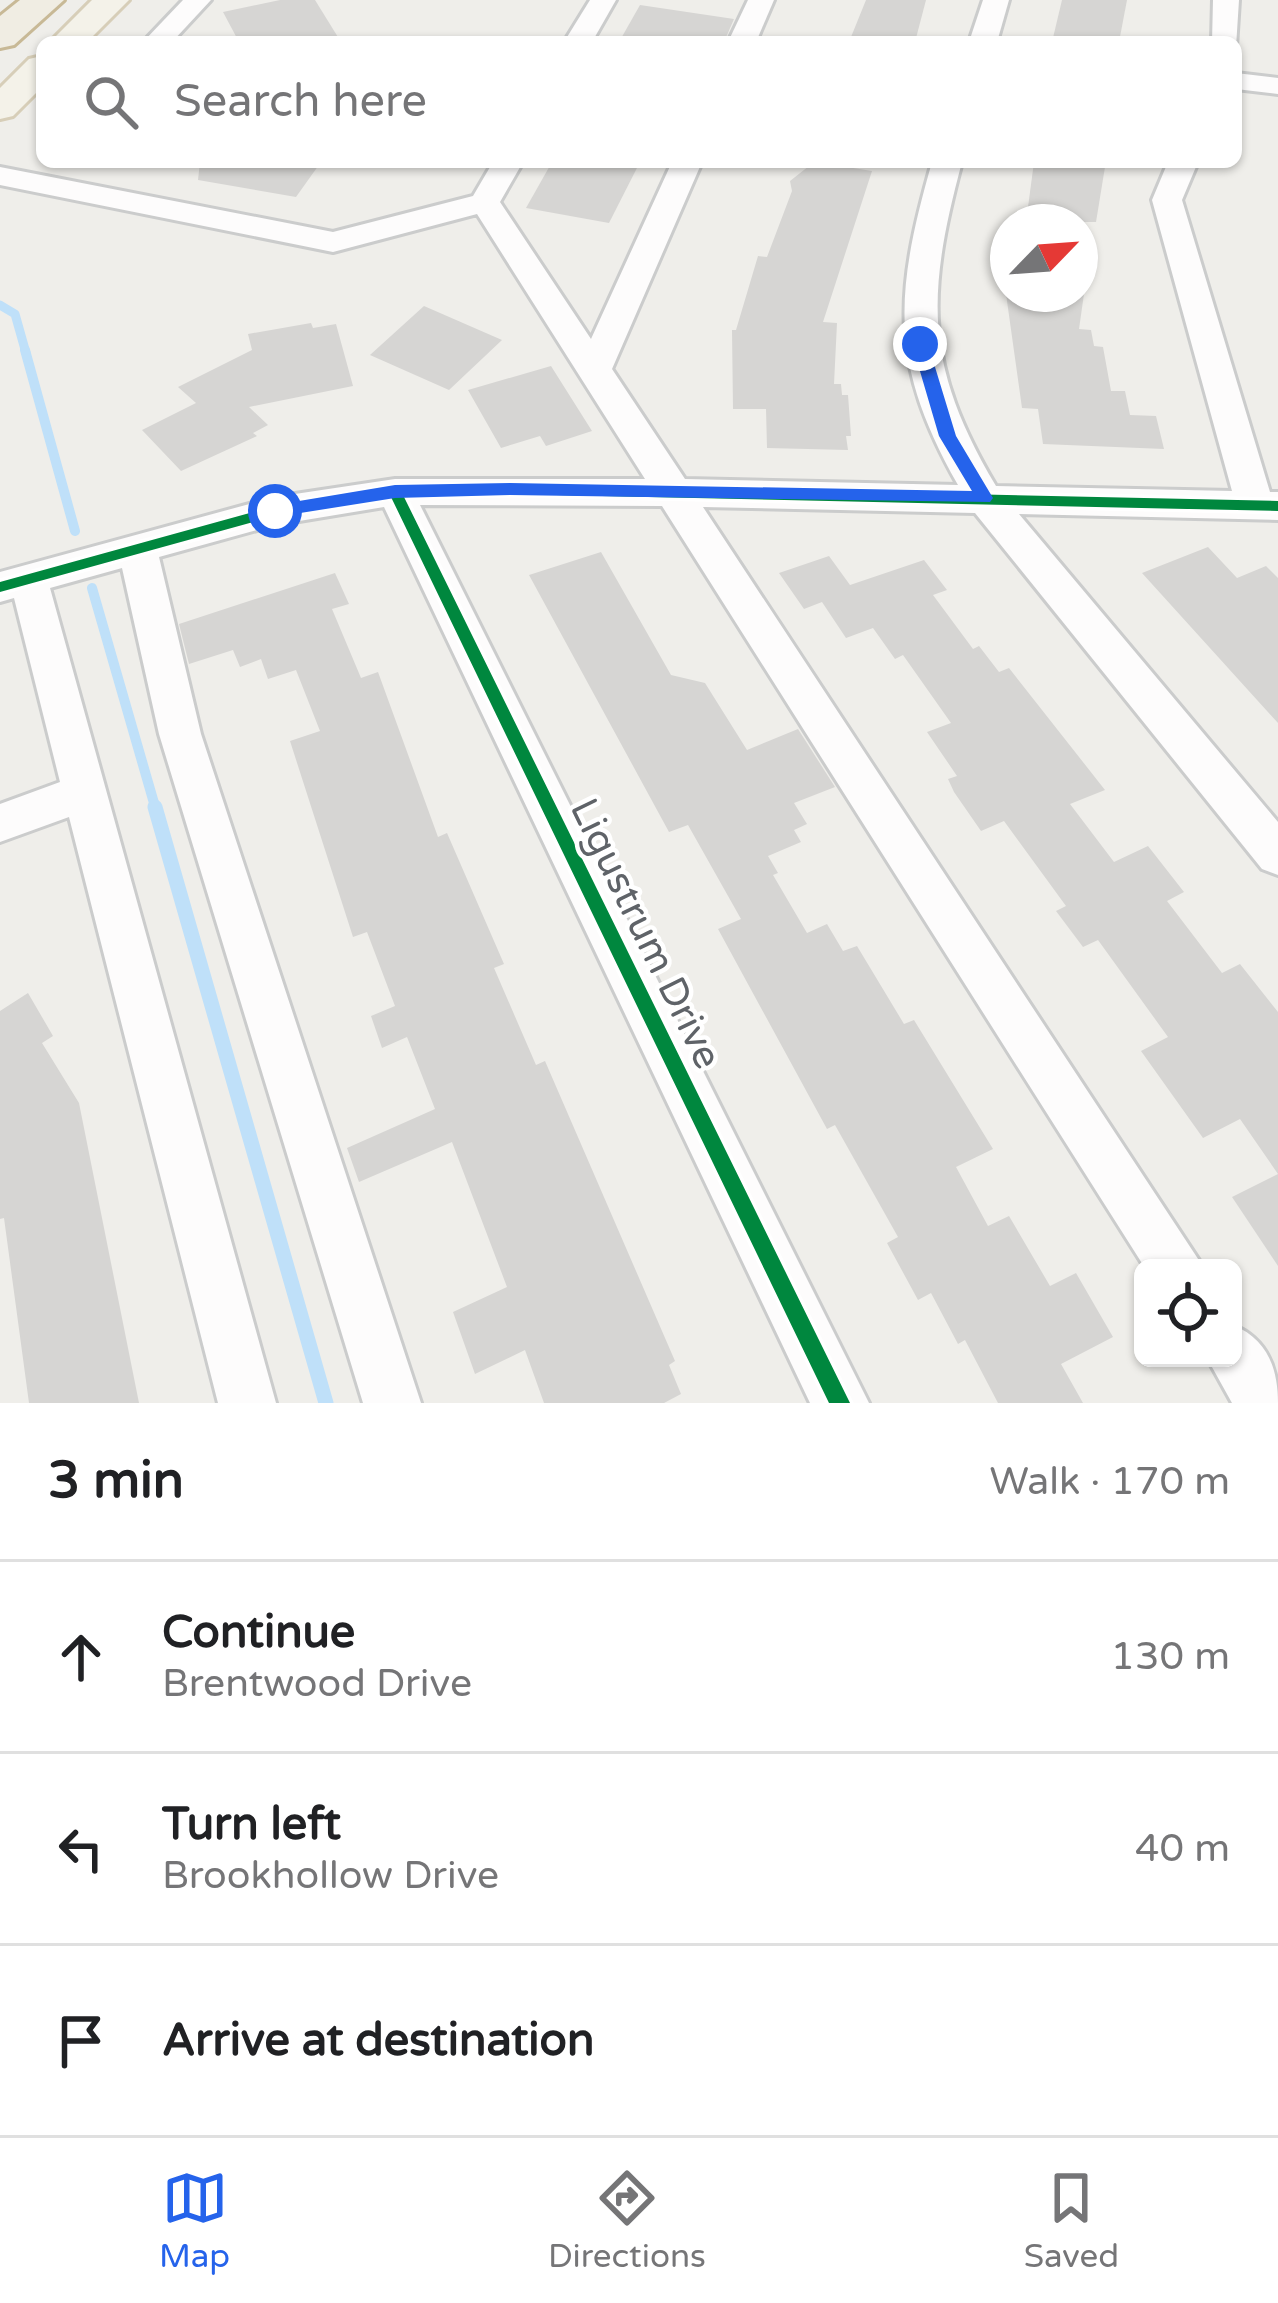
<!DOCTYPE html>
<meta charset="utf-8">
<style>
body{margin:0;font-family:"Varela Round",sans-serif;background:#f6f6f6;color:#202124}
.controls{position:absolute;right:36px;bottom:36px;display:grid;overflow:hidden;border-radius:18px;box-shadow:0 3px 9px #0004}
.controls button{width:108px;height:108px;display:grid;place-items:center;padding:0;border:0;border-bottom:3px solid #e0e0e0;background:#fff;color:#202124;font:60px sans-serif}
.compass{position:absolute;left:990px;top:204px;width:108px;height:108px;border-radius:50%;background:#fff;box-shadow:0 3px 9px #0004;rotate:65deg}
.stop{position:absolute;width:36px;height:36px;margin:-27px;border:9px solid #2563eb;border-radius:50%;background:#fff}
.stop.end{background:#2563eb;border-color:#fff;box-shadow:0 3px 12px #0008}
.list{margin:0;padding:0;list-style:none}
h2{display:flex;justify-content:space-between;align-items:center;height:156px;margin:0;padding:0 48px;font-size:51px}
h2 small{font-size:39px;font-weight:400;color:#757577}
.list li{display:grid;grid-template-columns:78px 1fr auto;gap:36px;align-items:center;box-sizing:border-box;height:192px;padding:0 48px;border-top:3px solid #e0e0e0}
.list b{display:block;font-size:45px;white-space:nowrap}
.list p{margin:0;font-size:39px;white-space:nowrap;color:#757577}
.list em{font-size:39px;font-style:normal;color:#757577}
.icon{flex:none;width:66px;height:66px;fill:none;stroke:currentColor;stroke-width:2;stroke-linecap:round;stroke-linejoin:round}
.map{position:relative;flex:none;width:1278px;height:1403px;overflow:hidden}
.search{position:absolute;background:#fff;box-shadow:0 3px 9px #0004;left:36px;right:36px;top:36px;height:132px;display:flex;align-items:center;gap:30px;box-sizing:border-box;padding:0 42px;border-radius:18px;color:#757577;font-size:45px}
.sheet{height:732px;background:#fff}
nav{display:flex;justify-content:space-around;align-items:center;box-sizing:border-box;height:168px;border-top:3px solid #e0e0e0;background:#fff;font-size:33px;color:#757577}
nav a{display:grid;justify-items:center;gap:6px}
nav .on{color:#2563eb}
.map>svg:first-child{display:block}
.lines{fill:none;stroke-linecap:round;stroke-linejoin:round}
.stream-far2{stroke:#bfe0f9;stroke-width:9}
.stream-far1{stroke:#bfe0f9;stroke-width:10}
.stream{stroke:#bfe0f9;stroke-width:15}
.building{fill:#d6d5d3}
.minor-casing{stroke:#cbcccc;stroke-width:6}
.major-casing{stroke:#d7ceb8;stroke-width:6}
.highway-casing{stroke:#c8b996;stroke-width:6}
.minor{fill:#fdfcfc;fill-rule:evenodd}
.major{fill:#f4f2e9;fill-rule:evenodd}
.highway{fill:#f0ede3;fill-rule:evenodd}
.cycleway-casing{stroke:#fff;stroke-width:7}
.cycleway{fill:#00873e;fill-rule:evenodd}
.route{fill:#2563eb}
.labels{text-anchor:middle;stroke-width:9;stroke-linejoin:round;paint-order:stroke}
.street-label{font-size:39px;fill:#5f6368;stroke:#fff}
</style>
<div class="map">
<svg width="1278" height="1403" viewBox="0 0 1278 1403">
<rect width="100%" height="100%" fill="#efeeea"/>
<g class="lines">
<!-- stream-far2 -->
<path class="stream-far2" d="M0 305 15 314 26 353"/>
<!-- stream-far1 -->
<g class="stream-far1">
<path d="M25 350 75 531"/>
<path d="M92 588 156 810"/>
</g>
<!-- stream -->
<path class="stream" d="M155 807 326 1403"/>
</g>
<!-- building -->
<g class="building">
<path d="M280 0H315L341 42H239L223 12Z"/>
<path d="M866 0H926L915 42H849Z"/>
<path d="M1062 0H1127L1119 42H1052Z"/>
<path d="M640 5 734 19 724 42H619Z"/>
<path d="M200 162H321L296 197 198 180Z"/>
<path d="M552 162H640L609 223 526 208Z"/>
<path d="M1034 162 1105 167 1096 222H1026Z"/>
<path d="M828 164 872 171 823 322 837 323 834 384H841L842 395H848L851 436H846L848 450 767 448 766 409H733L732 330H736L758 256 767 257 792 191 790 181 809 166Z"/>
<path d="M1006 294H1084L1079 329 1091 330 1094 346 1103 347 1111 391H1125L1130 415 1156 416 1164 449 1043 444 1038 409 1022 408Z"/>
<path d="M424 306 502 340 449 390 370 355Z"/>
<path d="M311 323 313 328 336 324 353 386 249 407 268 425 253 433 257 436 181 471 142 430 196 403 178 387 252 350 248 334Z"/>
<path d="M551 366 592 431 546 446 540 436 501 448 468 390Z"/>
<path d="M1208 547 1237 578 1266 566 1278 578V723L1142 573Z"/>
<path d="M601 552 671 675 705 683 747 750 798 729 835 787 794 803 807 824 794 830 801 842 768 856 778 873 773 875 807 933 827 924 843 951 857 946 904 1024 914 1020 993 1149 956 1167 988 1226 1009 1216 1050 1286 1076 1273 1113 1337 1061 1364 1083 1403H998L965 1340 958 1344 931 1293 918 1300 887 1243 898 1237 835 1125 827 1129 718 929 741 919 688 825 669 832 529 575Z"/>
<path d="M829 556 850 585 924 560 947 590 933 595 973 649 979 646 999 672 1009 668 1105 790 1070 804 1114 862 1148 846 1184 892 1167 901 1222 973 1240 964 1278 1012V1174L1240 1119 1203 1138 1141 1051 1168 1037 1098 940 1083 947 1056 911 1066 906 1004 821 981 831 954 792 948 779 957 776 927 732 951 723 903 655 895 659 873 628 846 638 822 602 804 609 779 573Z"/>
<path d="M335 573 349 604 332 609 361 678 378 672 438 837 447 833 504 964 494 968 536 1065 545 1061 675 1361 669 1365 681 1394 664 1403H544L525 1350 475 1374 453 1312 507 1287 452 1142 359 1182 347 1148 435 1109 407 1037 382 1048 371 1016 395 1006 367 932 353 937 290 741 320 731 296 670 268 679 261 659 240 667 233 650 189 664 179 624Z"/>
<path d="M28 993 53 1036 42 1043 79 1103 139 1403H29L4 1218 0 1219V1011Z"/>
<path d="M1278 1174V1266L1232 1197Z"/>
</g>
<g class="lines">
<defs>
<g id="minor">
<path d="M183 0H211L172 42H143Z"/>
<path d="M590 0H616L592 42H564Z"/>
<path d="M748 0H774L756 42H728Z"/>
<path d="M983 0H1009L997 42H969Z"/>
<path d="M1213 0H1239L1236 47V42H1212Z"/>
<path d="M1236 73 1278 78V94L1236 89Z"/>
<path d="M493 162H523L500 202 591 339 672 162H702L612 369 685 479 958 485C889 363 894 295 932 162H962C926 296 924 365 996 486L1232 491 1152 200 1168 162H1198L1182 200 1270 492H1278V520L1019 514 1278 822V875L1262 869 975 513 703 507 1204 1268H1145L662 506 420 505 869 1403H810L384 507 275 525 159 557 201 734 421 1403H363L159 734 122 568 50 588 276 1403H218L69 817 0 842V804L60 782 14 598 0 602V572L275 497 395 479H645L477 214 333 252 0 185V167L333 232 473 196Z"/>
<path d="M1233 1325C1267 1339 1278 1368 1278 1403H1232L1207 1358H1233Z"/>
</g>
<g id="major">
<path d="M92 0H129L87 42H50Z"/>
<path d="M42 56V87L13 116 0 119V88L29 59Z"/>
</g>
<path id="highway" d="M20 0H64L14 45 0 48V16Z"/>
</defs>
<!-- minor casing -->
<use href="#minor" class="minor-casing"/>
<!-- major casing -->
<use href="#major" class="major-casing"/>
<!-- highway casing -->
<use href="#highway" class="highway-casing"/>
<!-- minor -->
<use href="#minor" class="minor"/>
<!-- major -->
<use href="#major" class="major"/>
<!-- highway -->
<use href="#highway" class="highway"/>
<defs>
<path id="cycleway" d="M510 484 1278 501V511L510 494 404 497 850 1403H829L391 497 275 516 0 592V582L275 506 395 487Z"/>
</defs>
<!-- cycleway casing -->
<use href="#cycleway" class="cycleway-casing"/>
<!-- cycleway -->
<use href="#cycleway" class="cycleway"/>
</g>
<!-- route -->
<path class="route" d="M920 339 928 344 956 436 993 498 990 502 510 495 395 498 275 517 267 511 275 505 395 485 510 483 972 491 939 436 912 344Z"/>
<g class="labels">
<!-- street labels -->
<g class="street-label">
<text transform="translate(647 933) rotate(64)" y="14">Ligustrum Drive</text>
</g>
</g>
</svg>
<div class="controls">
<button><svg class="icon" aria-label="locate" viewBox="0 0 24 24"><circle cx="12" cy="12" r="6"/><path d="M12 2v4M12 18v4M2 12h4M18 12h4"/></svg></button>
</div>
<svg class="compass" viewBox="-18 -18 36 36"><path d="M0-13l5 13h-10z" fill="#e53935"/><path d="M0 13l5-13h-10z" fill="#757577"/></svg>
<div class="stop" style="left:275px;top:511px"></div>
<div class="stop end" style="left:920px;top:344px"></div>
<div class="search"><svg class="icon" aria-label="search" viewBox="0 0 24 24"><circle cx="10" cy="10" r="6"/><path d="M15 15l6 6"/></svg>Search here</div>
</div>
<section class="sheet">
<h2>3 min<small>Walk · 170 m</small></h2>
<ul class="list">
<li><svg class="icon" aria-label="ahead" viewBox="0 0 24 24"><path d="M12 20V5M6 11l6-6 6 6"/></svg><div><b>Continue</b><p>Brentwood Drive</p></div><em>130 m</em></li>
<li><svg class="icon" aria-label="left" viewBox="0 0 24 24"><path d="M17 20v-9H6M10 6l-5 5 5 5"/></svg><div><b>Turn left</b><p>Brookhollow Drive</p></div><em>40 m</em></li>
<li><svg class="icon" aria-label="arrive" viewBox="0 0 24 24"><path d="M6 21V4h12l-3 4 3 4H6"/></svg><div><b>Arrive at destination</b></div></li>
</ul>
</section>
<nav>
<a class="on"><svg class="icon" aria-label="map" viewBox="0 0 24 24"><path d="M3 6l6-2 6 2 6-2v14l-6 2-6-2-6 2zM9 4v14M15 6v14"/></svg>Map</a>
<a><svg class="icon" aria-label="directions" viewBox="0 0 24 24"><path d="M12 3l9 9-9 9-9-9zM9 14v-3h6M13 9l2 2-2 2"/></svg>Directions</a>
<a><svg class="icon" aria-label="saved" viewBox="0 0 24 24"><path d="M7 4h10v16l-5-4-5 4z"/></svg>Saved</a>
</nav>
